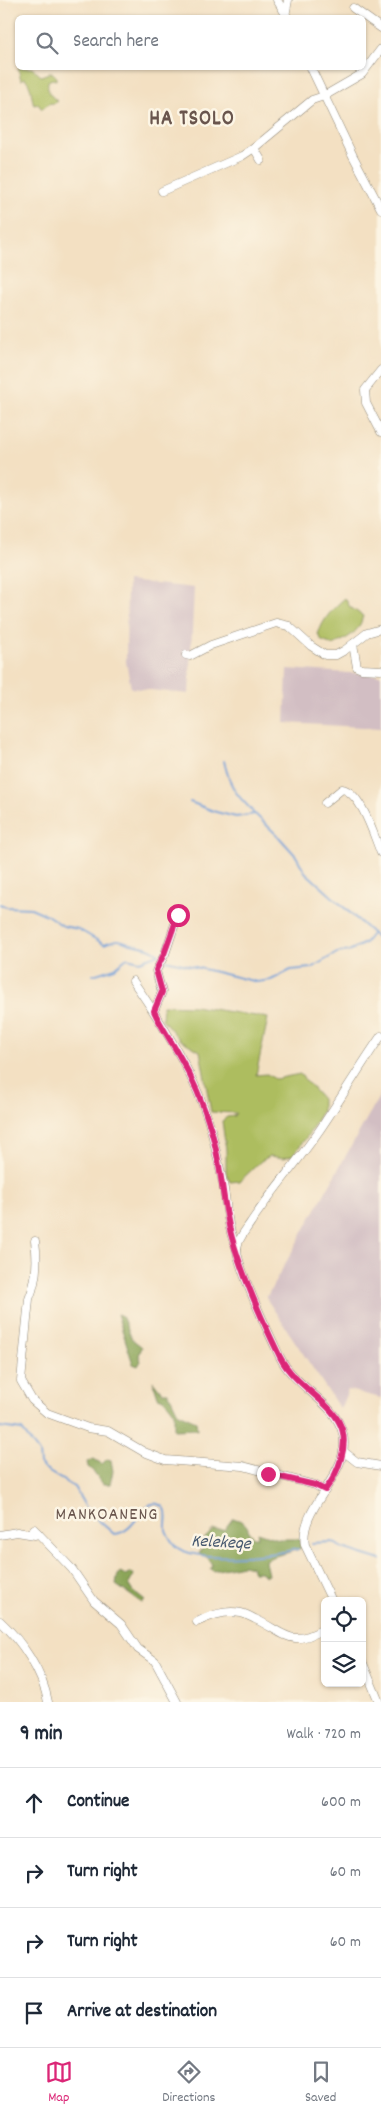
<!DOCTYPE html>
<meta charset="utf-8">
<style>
body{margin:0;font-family:Dekko,sans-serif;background:#f6f6f7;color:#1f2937}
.controls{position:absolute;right:15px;bottom:15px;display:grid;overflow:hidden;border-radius:8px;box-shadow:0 1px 4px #0004}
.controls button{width:45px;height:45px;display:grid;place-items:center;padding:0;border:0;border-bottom:1px solid #e0e1e3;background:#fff;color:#1f2937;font:25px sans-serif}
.stop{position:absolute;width:15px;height:15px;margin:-11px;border:4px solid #db2777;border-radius:50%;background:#fff}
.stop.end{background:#db2777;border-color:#fff;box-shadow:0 1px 5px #0008}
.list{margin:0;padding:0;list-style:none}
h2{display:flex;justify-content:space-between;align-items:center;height:65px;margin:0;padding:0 20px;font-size:21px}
h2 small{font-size:16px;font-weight:400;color:#747a83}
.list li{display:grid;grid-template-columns:32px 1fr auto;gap:15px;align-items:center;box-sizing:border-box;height:70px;padding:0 20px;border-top:1px solid #e0e1e3}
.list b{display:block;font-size:19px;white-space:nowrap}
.list em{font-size:16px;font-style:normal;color:#747a83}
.icon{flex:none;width:28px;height:28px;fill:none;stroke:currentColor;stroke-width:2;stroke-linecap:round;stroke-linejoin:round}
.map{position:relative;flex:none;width:381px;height:1702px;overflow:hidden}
.search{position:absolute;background:#fff;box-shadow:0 1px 4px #0004;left:15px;right:15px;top:15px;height:55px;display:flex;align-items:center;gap:12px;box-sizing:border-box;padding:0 18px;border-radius:8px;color:#747a83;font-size:19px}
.sheet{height:345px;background:#fff}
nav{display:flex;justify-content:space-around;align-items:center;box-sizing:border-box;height:70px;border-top:1px solid #e0e1e3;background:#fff;font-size:14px;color:#747a83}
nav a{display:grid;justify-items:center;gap:2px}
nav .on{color:#db2777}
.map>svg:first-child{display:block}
.industrial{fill:#d2bec3}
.green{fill:#adbd5f;stroke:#6c7445}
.forest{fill:#8aa456;stroke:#5a6840}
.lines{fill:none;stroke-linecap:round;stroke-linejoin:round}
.stream{stroke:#6e9cd6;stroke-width:2}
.minor-casing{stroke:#8f8676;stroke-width:9}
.minor{stroke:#fff;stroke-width:8}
.route{stroke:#db2777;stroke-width:6}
.labels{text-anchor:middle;stroke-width:5;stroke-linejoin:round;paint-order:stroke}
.neighbourhood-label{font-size:18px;letter-spacing:1px;fill:#69554d;stroke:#fcf5e5}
.water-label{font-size:18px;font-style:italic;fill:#46586f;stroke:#fcf5e5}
.district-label{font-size:21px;font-weight:bold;letter-spacing:1px;fill:#69554d;stroke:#fcf5e5}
</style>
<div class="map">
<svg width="381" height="1702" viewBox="0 0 381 1702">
<rect width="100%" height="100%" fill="#fcf5e5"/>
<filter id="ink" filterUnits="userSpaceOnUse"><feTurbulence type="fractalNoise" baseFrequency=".02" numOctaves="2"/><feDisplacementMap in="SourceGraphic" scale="10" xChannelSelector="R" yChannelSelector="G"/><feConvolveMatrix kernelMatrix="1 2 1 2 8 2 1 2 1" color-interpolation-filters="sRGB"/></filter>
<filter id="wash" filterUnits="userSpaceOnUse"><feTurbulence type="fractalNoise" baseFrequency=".0096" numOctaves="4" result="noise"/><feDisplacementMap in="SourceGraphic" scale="20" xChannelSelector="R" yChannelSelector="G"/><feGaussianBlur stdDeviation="1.12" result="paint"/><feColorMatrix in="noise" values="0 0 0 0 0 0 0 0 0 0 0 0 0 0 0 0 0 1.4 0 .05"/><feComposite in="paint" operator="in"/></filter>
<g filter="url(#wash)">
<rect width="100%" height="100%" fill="#f3e0c2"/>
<!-- industrial -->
<g class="industrial">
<path d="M127 581 194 588 189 694 131 688 126 662Z"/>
<path d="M287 669 381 675V728L285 723Z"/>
<path d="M381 1093V1398L348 1390 340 1409 266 1298Z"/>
</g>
<!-- green -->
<g class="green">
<path d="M18 68H32L41 76 51 72 56 76V80L52 79 48 81C47 92 49 94 57 101L54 104 50 103 42 109 38 104 34 105C30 93 33 88 25 78L21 80Z"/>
<path d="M345 598 350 607 363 616C359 633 348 638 333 645L322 641 318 634C324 618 332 609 345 598Z"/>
<path d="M163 1005 194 1006 268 1018 256 1075 267 1074 275 1079 300 1074 322 1099V1111L309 1134 293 1155 284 1158 270 1156 261 1161 240 1181 230 1182 226 1173V1150L222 1121 227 1117 234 1116 236 1113 211 1112 200 1051 179 1039 162 1019Z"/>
</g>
<!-- forest -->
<g class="forest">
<path d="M117 1314 122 1316 132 1339 142 1347 139 1355 141 1361 138 1366 133 1364Z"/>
<path d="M153 1381 162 1392H168L178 1413 196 1421 197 1429 174 1430V1412L164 1399 158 1397Z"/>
<path d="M94 1459 102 1464 107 1459 111 1460 113 1471 110 1484H103L94 1472 88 1467 87 1462Z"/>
<path d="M233 1518C242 1521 248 1523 249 1533L254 1537H258L257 1532 278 1539H299L301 1548C290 1554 273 1554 265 1561L268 1575 266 1576 260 1572H253L251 1567 243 1565 213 1571 210 1569 212 1565 208 1558 199 1553 204 1544V1539L213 1530H224Z"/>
<path d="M120 1572 126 1575 132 1572 134 1575 129 1584 134 1592 145 1601 142 1603 116 1585 117 1577Z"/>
</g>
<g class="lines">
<!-- stream -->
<g class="stream">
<path d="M224 761C227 773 230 785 238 795 243 802 249 806 254 814"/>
<path d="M190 802 216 812 236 817 255 814 278 836 296 856 305 872 381 941"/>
<path d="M0 904 6 907 31 908 47 915 63 926 78 929 104 944C125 936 118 942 136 945 148 948 148 947 159 954"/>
<path d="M166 960 257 982 271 980 291 970 311 968 337 953 349 951 365 943 372 934"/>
<path d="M93 975 115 968 127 958 140 961 159 954"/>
<path d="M0 1427 22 1430 39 1453 40 1464 44 1469 74 1487 88 1511 114 1534C137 1533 141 1499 158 1504 171 1507 165 1521 166 1530 167 1533 171 1540 173 1543 186 1565 275 1555 298 1549"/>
<path d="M312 1543 333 1542 342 1548 381 1560"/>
</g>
</g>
</g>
<g filter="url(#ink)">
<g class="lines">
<defs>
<g id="minor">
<path d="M277 0 288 18"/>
<path d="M353 8 381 28"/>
<path d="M286 11 288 0"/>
<path d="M311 68 353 156 381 209"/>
<path d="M261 160 254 148 312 100 324 96 362 74 381 49"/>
<path d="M162 191 242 156 254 148"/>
<path d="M381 370 365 390 366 403 381 432"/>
<path d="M353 644 357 667 362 669 381 670"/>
<path d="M186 655 190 656 211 645 276 623 289 626 311 646 325 655H336L345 650 367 633 381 629"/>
<path d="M325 803 342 789C361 792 374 836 381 853"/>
<path d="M133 981C163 1024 199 1081 212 1133 216 1152 221 1171 224 1189 227 1209 228 1231 237 1249"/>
<path d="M154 1011 162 992 156 971 165 954 178 915"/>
<path d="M35 1241C38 1262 37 1280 29 1299L21 1381 32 1400 47 1413 88 1428 108 1431 144 1452 165 1460 243 1466 315 1485 325 1491"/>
<path d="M343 1451 357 1462 381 1466"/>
<path d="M34 1529 72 1569 94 1601 121 1624 138 1649 155 1661 177 1702"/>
<path d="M0 1535 17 1532 35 1535 38 1533"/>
<path d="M332 1601 305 1545C298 1507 352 1474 343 1434 336 1402 295 1388 280 1357 271 1338 236 1265 237 1248 238 1238 246 1230 251 1222 274 1188 301 1158 323 1125 343 1095 361 1065 381 1036"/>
<path d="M0 1621C22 1641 43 1673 48 1702"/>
<path d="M197 1622C211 1615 225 1610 241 1613 246 1614 251 1617 255 1619 286 1633 290 1649 325 1628"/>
<path d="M362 1661 379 1702"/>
</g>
</defs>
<!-- minor casing -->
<use href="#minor" class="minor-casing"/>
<!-- minor -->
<use href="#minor" class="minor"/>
</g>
</g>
<g class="lines" filter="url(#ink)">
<!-- route -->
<path class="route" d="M178 915 164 954 156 970 162 992 154 1011C161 1027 172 1042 180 1057 193 1079 204 1106 211 1130 222 1165 222 1203 232 1238 243 1277 262 1320 280 1357 295 1386 329 1400 340 1424 350 1444 338 1474 325 1490L315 1485 268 1474"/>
</g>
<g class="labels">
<!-- neighbourhood labels -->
<g class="neighbourhood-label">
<text x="107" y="1519">MANKOANENG</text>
</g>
<!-- water labels -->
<g class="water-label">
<text transform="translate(221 1541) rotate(3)" y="6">Kelekeqe</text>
</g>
<!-- district labels -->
<g class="district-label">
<text x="192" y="124">HA TSOLO</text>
</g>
</g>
</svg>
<div class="controls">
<button><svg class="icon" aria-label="locate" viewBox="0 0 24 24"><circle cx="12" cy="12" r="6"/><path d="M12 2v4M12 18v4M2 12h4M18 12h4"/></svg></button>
<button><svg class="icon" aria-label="layers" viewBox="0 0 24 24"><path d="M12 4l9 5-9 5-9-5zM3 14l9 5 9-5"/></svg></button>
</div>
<div class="stop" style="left:178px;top:915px"></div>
<div class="stop end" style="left:268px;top:1474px"></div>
<div class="search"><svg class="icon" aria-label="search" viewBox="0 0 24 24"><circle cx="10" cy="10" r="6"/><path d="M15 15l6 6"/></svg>Search here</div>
</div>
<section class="sheet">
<h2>9 min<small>Walk · 720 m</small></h2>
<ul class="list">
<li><svg class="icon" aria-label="ahead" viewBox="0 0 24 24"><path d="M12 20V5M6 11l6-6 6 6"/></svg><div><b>Continue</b></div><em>600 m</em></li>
<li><svg class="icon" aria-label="right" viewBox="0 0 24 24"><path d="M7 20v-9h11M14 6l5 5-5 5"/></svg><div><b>Turn right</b></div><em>60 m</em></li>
<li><svg class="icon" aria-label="right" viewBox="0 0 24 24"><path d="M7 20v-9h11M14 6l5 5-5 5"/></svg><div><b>Turn right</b></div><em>60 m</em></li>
<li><svg class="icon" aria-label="arrive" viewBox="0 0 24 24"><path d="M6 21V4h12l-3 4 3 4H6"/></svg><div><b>Arrive at destination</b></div></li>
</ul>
</section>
<nav>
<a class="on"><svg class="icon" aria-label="map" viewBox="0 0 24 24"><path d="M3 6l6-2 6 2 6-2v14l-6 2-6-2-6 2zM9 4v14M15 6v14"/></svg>Map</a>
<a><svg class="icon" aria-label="directions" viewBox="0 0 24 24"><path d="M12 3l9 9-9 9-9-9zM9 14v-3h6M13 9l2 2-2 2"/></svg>Directions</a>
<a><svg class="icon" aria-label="saved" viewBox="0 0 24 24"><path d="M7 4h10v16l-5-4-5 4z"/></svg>Saved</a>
</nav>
